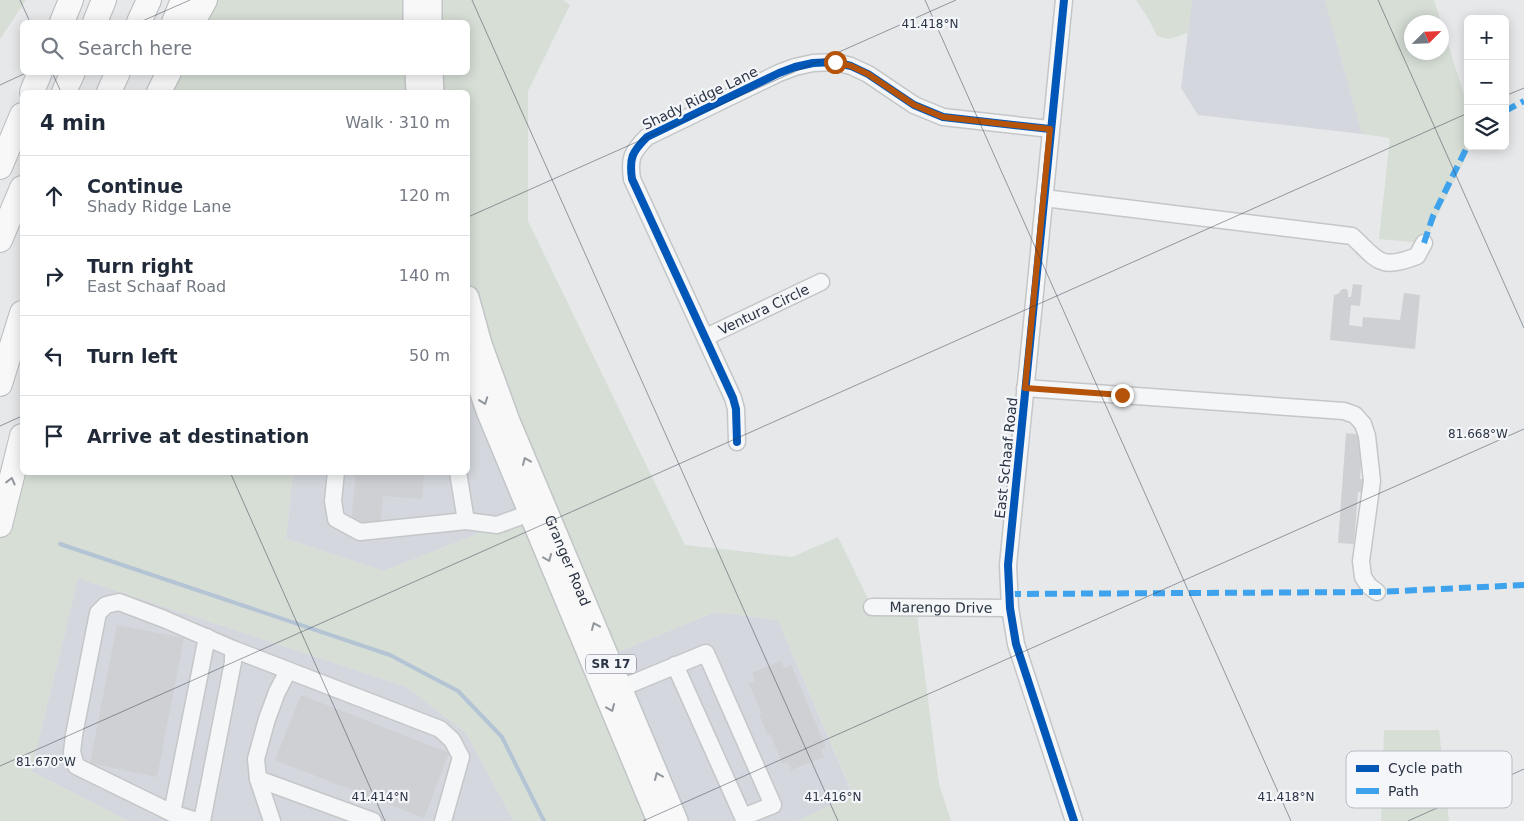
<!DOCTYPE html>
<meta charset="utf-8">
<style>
body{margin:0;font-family:"DejaVu Sans",sans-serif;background:#f6f6f7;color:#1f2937}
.controls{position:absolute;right:15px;top:15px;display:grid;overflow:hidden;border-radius:8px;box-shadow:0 2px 12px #0003}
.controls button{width:45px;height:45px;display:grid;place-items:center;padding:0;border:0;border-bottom:1px solid #e0e1e3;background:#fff;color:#1f2937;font:25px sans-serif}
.compass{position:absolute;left:1404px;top:15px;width:45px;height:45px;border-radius:50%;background:#fff;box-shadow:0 2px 12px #0003;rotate:66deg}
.stop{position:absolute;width:15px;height:15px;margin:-11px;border:4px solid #b45309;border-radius:50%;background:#fff}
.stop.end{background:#b45309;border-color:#fff;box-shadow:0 1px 5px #0008}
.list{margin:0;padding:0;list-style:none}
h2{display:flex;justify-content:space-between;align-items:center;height:65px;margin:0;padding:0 20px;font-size:21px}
h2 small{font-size:16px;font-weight:400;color:#747a83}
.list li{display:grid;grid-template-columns:32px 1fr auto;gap:15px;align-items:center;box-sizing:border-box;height:80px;padding:0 20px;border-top:1px solid #e0e1e3}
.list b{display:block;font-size:19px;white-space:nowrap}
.list p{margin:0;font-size:16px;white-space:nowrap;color:#747a83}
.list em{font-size:16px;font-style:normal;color:#747a83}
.icon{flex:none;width:28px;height:28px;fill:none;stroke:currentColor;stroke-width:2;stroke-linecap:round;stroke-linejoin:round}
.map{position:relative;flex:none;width:1524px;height:821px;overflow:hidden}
.search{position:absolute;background:#fff;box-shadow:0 2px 12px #0003;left:20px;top:20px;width:450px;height:55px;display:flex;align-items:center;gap:12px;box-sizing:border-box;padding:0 18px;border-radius:8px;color:#747a83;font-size:19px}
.panel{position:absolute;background:#fff;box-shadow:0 2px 12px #0003;left:20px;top:90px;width:450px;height:385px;border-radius:8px}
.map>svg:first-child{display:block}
.built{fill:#d4d7dd}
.green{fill:#d6ded6}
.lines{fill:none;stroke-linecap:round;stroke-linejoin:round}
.stream{stroke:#b4c4d5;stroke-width:4}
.building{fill:#ced0d3}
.minor-casing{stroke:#c4c6c8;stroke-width:19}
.major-casing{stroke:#c2c5c8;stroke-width:24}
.highway-casing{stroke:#b8bbbf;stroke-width:26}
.minor{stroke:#f5f6f7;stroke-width:16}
.major{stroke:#f8f8f8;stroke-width:21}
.highway{stroke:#f8f8f8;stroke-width:24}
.quiet{stroke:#3ea3ec;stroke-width:6;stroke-dasharray:12 6;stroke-linecap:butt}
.cycleway-casing{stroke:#f4f6f9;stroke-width:11}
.cycleway{stroke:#0057b8;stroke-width:8}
.oneway{stroke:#92969e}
.route{stroke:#b45309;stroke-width:6}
.ticks{fill:none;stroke:#2b3445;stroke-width:1;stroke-opacity:0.45}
.labels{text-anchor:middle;stroke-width:4.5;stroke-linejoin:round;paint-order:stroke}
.shield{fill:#f4f6f9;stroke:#676e7b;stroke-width:1}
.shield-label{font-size:12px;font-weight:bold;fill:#2b3445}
.street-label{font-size:14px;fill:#2b3445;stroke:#f4f6f9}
.key{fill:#f4f6f9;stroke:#b8bcc3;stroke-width:1}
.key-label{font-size:14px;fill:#2b3445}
.ticks-label{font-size:12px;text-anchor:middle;fill:#2b3445;stroke:#f4f6f9;stroke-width:4.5;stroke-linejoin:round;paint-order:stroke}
</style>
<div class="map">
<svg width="1524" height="821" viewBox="0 0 1524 821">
<rect width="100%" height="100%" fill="#e6e8ea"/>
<!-- built -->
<g class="built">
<path d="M1192 0H1325L1362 134 1198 115 1181 88Z"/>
<path d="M468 355 530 513 384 571 286 539 293 473 468 472Z"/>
<path d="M78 578 407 687 466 733 514 821H128L31 771Z"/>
<path d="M715 612 778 620 853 795 797 821H677L608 656Z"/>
</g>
<!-- green -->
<g class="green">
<path d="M0 0H26L0 39Z"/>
<path d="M205 0H414V22H193Z"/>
<path d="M431 0H563L570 5 528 91V221L685 545 792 557 838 537 872 607H916L939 784 951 821H797L853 794 778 620 715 612 608 656 468 297V92H433L432 73 468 72V22H431Z"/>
<path d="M1136 0H1192L1188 33 1169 39 1157 36 1148 18Z"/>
<path d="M1325 0H1434L1441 22H1412V52H1442V25L1468 108V146H1471L1424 243 1379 239 1390 138 1362 134Z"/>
<path d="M169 72 416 73 417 92H159Z"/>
<path d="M22 472 293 473 286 539 384 571 530 513 658 821H514L466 733 407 687 78 578 31 771 128 821H0V525Z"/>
<path d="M1384 730H1439L1449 821H1381Z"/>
</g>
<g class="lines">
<!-- stream -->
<path class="stream" d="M60 544 390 655 458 691 502 737 544 821"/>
</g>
<!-- building -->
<g class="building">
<path d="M1353 284 1362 285 1360 306 1351 305 1349 325 1362 327 1363 317 1400 320 1404 293 1420 295 1415 349 1330 340 1334 295 1338 294 1342 289H1346L1348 291V297H1351Z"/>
<path d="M1346 433 1363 435 1360 479H1368L1367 493 1358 492 1354 544 1338 543Z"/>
<path d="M356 472H424L422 499 383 496 380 526 351 524Z"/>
<path d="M117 625 184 638 157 777 90 763Z"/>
<path d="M781 661 784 668 791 665 826 747 821 749 824 757 791 770 788 762 783 764 770 734 768 735 759 715 762 714 749 684 755 681 752 673Z"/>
<path d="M301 695 449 753 424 818 275 760Z"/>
</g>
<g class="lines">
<defs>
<g id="minor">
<path d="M1064 0 1008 565 1010 608 1016 644 1074 821"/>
<path d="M1044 198 1352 236C1378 260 1379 271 1417 256L1424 243"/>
<path id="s1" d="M706 337 821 282"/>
<path d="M1025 388 1344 411 1355 415 1363 424 1367 436 1372 481 1361 561 1363 577 1369 586 1377 592"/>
<path d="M737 442 736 409 733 398 632 179C629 158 632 152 647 137L779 73 795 67 813 63 835 62 851 66 868 74 914 105 943 117 1050 129"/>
<path d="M336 472 333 501 336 519 360 532 466 521 497 525 530 513"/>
<path d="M458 472 466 521"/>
<path id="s2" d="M872 607 1010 608"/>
<path d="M233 649 440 729 452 740 461 757 443 821"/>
<path d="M288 671 277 692 267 719 256 759 258 779 373 821"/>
<path d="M621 688 706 653 773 805 743 817 675 665"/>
<path d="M258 779 272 821"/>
<path d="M172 813 207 637"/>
<path d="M197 821 172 813 76 766 72 752 74 735 98 613 106 605 119 602 164 619 233 649V662L202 821"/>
</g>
<g id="major">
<path d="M414 22V0"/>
<path d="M431 22V0"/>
<path d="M416 72 417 92"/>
<path d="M432 72 433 92"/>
<path id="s3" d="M468 297 481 344 509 421 677 821"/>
<path d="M468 355 487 411 658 821"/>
</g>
<g id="highway">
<path d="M62 22 71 0"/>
<path d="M95 22 104 0"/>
<path d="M139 22 149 0"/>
<path d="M174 22 183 0"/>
<path d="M193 22 205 0"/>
<path d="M32 92 40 72"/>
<path d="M64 92 73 72"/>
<path d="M109 92 118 72"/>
<path d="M159 92 169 72"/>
<path d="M0 167 22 115"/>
<path d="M0 240 22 188"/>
<path d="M0 384 22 313"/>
<path d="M0 525 22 436"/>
</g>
</defs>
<!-- minor casing -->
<use href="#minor" class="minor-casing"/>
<!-- major casing -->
<use href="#major" class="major-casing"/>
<!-- highway casing -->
<use href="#highway" class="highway-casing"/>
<!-- minor -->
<use href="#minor" class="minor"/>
<!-- major -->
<use href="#major" class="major"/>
<!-- highway -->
<use href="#highway" class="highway"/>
<!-- quiet -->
<g class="quiet">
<path d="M1505 111 1524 101"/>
<path d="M1424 243 1433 216 1468 145"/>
<path d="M1009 594 1377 592 1524 585"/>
</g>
<defs>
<g id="cycleway">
<path d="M1064 0 1008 565 1010 608 1016 644 1074 821"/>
<path d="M737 442 736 409 733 398 632 179C629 158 632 152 647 137L779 73 795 67 813 63 835 62 851 66 868 74 914 105 943 117 1050 129"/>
</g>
</defs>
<!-- cycleway casing -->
<use href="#cycleway" class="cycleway-casing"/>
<!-- cycleway -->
<use href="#cycleway" class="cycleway"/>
</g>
<!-- one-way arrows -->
<defs><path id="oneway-chevron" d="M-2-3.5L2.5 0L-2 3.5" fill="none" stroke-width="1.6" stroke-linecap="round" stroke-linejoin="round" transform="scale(1.25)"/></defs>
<g class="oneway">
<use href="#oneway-chevron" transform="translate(484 401) rotate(70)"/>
<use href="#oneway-chevron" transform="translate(526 461) rotate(-113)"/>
<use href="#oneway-chevron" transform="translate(11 481) rotate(-76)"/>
<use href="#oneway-chevron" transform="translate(548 558) rotate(67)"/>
<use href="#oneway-chevron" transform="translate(595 626) rotate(-113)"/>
<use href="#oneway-chevron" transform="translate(611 708) rotate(67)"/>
<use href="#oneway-chevron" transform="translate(658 776) rotate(-113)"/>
</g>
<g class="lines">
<!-- route -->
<path class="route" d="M835 62 851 66 868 74 914 105 943 117 1050 129 1025 388 1122 395"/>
</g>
<!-- ticks -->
<path class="ticks" d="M20 0 30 22M472 0 838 821M925 0 1291 821M1378 0 1524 328M140 22 190 0M52 72 61 92M0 85 28 72M1505 96 1524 88M468 217 956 0M0 426 22 416M230 472 385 821M0 766 1468 113M643 821 1524 429M1408 821 1524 769"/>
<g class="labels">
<!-- shield labels -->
<rect class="shield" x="586" y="654.5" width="50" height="19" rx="4"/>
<g class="shield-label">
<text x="611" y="668">SR 17</text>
</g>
<!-- street labels -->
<g class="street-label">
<text transform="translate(700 98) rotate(-26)" y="5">Shady Ridge Lane</text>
<text dy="5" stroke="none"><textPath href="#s1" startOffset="64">Ventura Circle</textPath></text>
<text transform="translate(1006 458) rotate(-84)" y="5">East Schaaf Road</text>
<text dy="5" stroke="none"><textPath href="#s3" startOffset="282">Granger Road</textPath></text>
<text dy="5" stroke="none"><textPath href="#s2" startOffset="69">Marengo Drive</textPath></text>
</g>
</g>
<!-- legend -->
<rect x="1346" y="751" width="166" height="57" rx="8" class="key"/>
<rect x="1356" y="765" width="23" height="7" fill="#0057b8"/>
<rect x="1356" y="788" width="23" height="6" fill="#3ea3ec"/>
<g class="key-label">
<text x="1388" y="773">Cycle path</text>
<text x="1388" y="796">Path</text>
</g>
<g class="ticks-label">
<text x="930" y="28">41.418°N</text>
<text x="1478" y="438">81.668°W</text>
<text x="46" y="766">81.670°W</text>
<text x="380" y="801">41.414°N</text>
<text x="833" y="801">41.416°N</text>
<text x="1286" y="801">41.418°N</text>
</g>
</svg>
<div class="controls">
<button>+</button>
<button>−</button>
<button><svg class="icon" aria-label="layers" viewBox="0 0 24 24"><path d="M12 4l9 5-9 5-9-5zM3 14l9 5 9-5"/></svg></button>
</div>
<svg class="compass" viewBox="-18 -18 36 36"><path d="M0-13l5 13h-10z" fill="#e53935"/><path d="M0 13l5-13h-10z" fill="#747a83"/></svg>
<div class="stop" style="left:835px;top:62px"></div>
<div class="stop end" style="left:1122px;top:395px"></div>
<div class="search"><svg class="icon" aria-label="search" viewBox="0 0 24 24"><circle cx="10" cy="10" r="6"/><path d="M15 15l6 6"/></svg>Search here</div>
<section class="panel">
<h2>4 min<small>Walk · 310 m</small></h2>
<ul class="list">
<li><svg class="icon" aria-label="ahead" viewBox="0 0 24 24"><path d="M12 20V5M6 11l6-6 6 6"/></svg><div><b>Continue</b><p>Shady Ridge Lane</p></div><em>120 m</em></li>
<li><svg class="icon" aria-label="right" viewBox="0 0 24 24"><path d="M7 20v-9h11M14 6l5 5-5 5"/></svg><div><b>Turn right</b><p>East Schaaf Road</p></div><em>140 m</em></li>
<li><svg class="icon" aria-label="left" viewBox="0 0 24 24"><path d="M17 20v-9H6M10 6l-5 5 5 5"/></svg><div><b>Turn left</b></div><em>50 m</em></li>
<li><svg class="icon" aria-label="arrive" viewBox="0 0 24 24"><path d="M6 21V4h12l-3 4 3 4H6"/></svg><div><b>Arrive at destination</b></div></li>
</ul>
</section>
</div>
